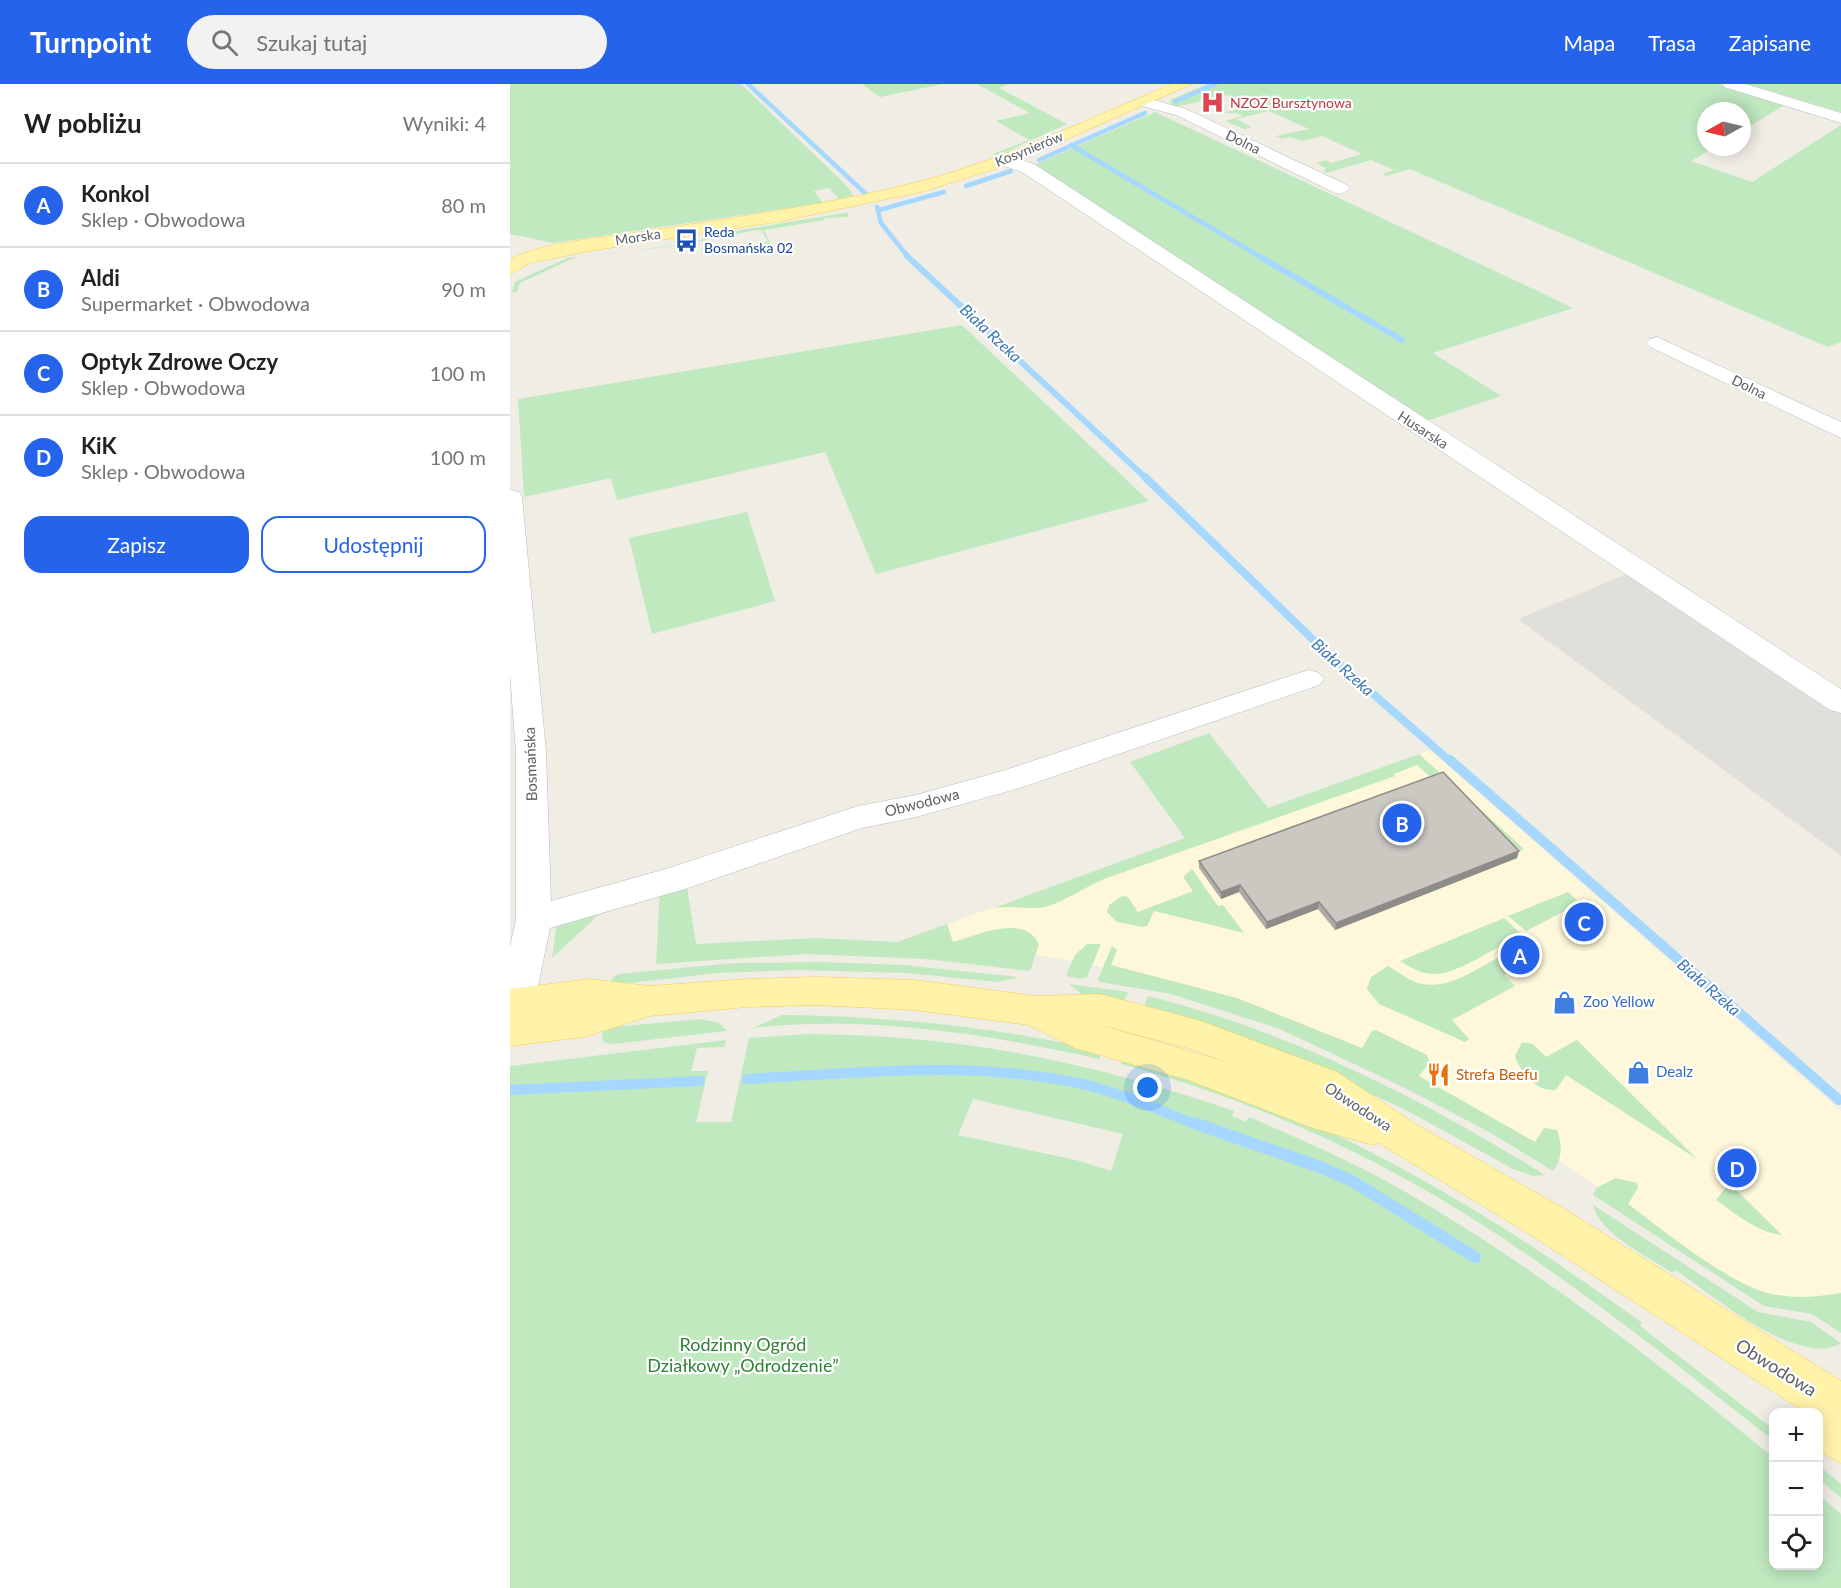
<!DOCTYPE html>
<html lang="pl">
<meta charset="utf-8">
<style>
body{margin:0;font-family:Lato,sans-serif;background:#f2f2f2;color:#202124}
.controls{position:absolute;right:18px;bottom:18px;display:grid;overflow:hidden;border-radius:12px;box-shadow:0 3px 15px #0003}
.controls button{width:54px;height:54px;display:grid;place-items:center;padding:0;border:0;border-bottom:2px solid #e0e0e0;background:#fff;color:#202124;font:30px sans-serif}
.compass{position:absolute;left:1187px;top:18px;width:54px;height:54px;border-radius:50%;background:#fff;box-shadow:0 3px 15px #0003;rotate:262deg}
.you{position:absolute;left:638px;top:1004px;width:21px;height:21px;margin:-15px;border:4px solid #fff;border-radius:50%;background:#1a73e8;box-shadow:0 0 0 9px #1a73e833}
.badge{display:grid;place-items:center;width:39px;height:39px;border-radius:50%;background:#2563eb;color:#fff;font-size:20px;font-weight:700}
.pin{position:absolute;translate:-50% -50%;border:3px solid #fff;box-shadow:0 2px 6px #0006}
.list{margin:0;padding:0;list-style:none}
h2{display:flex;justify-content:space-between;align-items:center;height:78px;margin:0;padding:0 24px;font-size:26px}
h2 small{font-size:20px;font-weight:400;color:#757577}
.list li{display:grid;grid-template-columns:39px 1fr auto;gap:18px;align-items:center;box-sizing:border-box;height:84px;padding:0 24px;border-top:2px solid #e0e0e0}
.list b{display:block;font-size:22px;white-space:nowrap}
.list p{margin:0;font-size:20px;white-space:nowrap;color:#757577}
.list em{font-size:20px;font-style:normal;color:#757577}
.actions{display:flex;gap:12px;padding:18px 24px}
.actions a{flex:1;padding:14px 0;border:2px solid #2563eb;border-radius:18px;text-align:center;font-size:21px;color:#2563eb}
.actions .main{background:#2563eb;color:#fff}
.icon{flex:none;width:33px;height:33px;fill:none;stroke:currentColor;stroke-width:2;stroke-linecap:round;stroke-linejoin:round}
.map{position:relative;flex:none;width:1331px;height:1504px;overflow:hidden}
header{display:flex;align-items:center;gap:36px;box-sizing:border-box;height:84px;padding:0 30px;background:#2563eb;color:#fff}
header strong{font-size:28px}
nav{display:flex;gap:33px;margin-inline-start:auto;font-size:21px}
.search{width:420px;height:54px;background:#f2f2f2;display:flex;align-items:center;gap:15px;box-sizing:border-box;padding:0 21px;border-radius:33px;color:#757577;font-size:22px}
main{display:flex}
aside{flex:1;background:#fff}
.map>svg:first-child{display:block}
.commercial{fill:#fff7da}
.industrial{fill:#e0dfd9}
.green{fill:#c0e9c0;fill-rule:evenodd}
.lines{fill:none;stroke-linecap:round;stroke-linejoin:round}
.stream-far4{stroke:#a5d7ff;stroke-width:4.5}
.stream-far3{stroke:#a5d7ff;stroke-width:6}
.stream-far2{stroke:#a5d7ff;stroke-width:8}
.stream-far1{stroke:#a5d7ff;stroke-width:10}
.stream{stroke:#a5d7ff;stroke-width:12}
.minor-casing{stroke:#b7babf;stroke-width:1}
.major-casing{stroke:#f9ce54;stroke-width:1}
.minor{fill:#fff;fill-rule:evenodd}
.major{fill:#fff3aa;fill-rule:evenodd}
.wall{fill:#afaca7}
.shaded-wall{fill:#8e8c88}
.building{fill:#cbc8c2;stroke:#8e8c88;stroke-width:1.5}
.labels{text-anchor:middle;stroke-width:4.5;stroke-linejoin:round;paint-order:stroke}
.far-health-label{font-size:14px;fill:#be3a42;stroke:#fff;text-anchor:start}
.far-street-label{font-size:14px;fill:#5c6166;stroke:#fff}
.far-transit-label{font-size:14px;fill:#164399;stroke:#fff;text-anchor:start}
.street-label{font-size:15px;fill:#5c6166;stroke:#fff}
.shop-label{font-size:15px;fill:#366cbe;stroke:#fff;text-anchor:start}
.food-label{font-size:15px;fill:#c56008;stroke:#fff;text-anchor:start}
.water-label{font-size:16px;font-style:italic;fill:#3b76b8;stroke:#fff}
.near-park-label{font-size:18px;fill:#2f8234;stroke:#fff}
.near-street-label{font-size:18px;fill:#5c6166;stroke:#fff}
</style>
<header>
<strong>Turnpoint</strong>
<div class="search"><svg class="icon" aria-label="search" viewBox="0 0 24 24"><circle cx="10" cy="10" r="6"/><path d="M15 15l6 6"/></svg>Szukaj tutaj</div>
<nav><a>Mapa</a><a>Trasa</a><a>Zapisane</a></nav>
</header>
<main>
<aside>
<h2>W pobliżu<small>Wyniki: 4</small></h2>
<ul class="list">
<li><span class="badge">A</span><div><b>Konkol</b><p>Sklep · Obwodowa</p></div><em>80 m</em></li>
<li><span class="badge">B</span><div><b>Aldi</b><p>Supermarket · Obwodowa</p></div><em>90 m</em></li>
<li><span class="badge">C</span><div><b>Optyk Zdrowe Oczy</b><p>Sklep · Obwodowa</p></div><em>100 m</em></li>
<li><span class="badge">D</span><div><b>KiK</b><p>Sklep · Obwodowa</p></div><em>100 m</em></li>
</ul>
<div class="actions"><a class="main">Zapisz</a><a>Udostępnij</a></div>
</aside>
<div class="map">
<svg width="1331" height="1504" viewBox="0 0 1331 1504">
<rect width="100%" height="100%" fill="#f0ede5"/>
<!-- commercial -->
<path class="commercial" d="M920 666 1331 1027V1216H1248L1046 1074 847 963 617 887 504 867 387 858Z"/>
<!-- industrial -->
<path class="industrial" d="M1122 488 1331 625V772L1008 535Z"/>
<!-- green -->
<g class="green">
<path d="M0 0H231L335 100 344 112 329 115 319 104 304 107 313 119 43 159 0 150Z"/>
<path d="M352 0H433L370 13Z"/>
<path d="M467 0H498L489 4 557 40 487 72 483 70 519 56 486 37 520 29Z"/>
<path d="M697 0H1209L1273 22 1232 47V27H1196V63H1204L1181 77 1242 98 1331 41V258L1318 263 900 85 876 92 872 90 884 86 861 76 816 89 814 88 816 84 806 79 816 76 821 79 852 70 812 52 792 57 780 53 772 55 766 52 799 45 759 27 726 35 742 43 734 45 715 37 733 32 726 29H712L741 22 719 11 669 22H662L660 16Z"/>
<path d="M1237 0H1331V28Z"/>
<path d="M645 28 1017 202 1063 224 923 269 991 312 911 339 524 81Z"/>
<path d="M334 129H338L339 133 314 134 315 136 254 146 260 159 246 161 258 157 252 147 247 146 165 162 66 173 10 199 7 208H2L5 198 57 174 169 161 231 146Z"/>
<path d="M452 241 639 417 366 490 315 368 107 416 101 394 14 413 8 315Z"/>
<path d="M237 428 265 517 142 550 119 454Z"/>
<path d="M699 649 758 724 909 670 1014 765 1006 769 907 681 884 690 885 692 594 795C577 802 548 821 534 823 520 826 501 821 483 824L675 754 620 678Z"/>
<path d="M682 785 708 822 713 821 734 849 644 827 637 842 633 843 607 838 597 828 599 821 612 812 618 813 628 828 683 807 673 793Z"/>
<path d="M176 797 186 860 306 854 387 858 437 840 443 858C468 851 514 829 529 860L520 887 416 875 296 870 146 880 150 805Z"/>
<path d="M1058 808 1070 819 1016 847 998 832Z"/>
<path d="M97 823 42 874 47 837Z"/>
<path d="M994 834 1011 850C990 861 948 890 925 890 912 890 901 884 890 877Z"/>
<path d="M577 860H591L577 893 571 895 556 892 565 871Z"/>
<path d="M602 862 607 866 601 881 727 914 852 964 862 947 866 946 917 971 920 978 909 992 1025 1058 1034 1044 1047 1046C1052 1061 1053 1074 1043 1087L979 1048 897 1005 770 945 661 910 590 898 588 895Z"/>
<path d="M989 873 1003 887 994 891 1005 902 942 936 959 955 955 958 869 920 857 905 861 893 878 882C887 887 898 896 908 899 937 907 965 886 989 873Z"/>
<path d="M311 878 394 881 509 893 488 898 396 889 287 886 208 889 101 901 102 894 108 890 224 879Z"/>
<path d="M559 900 618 908 612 922 575 913Z"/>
<path d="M638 912C779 947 913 1015 1035 1091L1023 1092 1003 1085 894 1025 815 989 633 927Z"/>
<path d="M272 931C381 932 486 943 592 967L589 975C477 950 358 931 243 944Z"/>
<path d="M190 935 209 939 217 947 103 960 95 959 92 955 93 944Z"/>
<path d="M297 950C452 951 577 977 724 1027L722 1032 736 1038 739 1033C797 1058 856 1084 911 1117 1036 1191 1150 1281 1263 1373L1264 1482H1308L1309 1411 1331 1430V1504H0V982L216 956 214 963 187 964 181 987H198L186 1038H221L239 954ZM463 1015 613 1050 601 1087 570 1077 448 1051Z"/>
<path d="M1067 956 1187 1075 1056 991 1046 1006C1027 1009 1010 988 1005 972L1012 958 1023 960 1036 973Z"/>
<path d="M614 972C674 993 737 1010 794 1036 915 1090 1025 1161 1132 1239L1130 1242 1263 1345V1356C1162 1277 1061 1196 952 1128 847 1063 730 1012 611 980Z"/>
<path d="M1106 1094 1127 1099 1128 1104 1118 1120C1153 1146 1221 1202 1262 1210 1286 1215 1307 1213 1331 1209V1249L1302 1230 1254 1222 1083 1111 1086 1104Z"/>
<path d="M1219 1099 1272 1151C1248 1149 1226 1130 1206 1116Z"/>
<path d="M1083 1121 1248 1228 1301 1238 1331 1259C1289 1285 1202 1211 1167 1187L1161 1188C1137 1172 1090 1150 1083 1121Z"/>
<path d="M1308 1381 1331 1400V1414L1309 1395Z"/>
</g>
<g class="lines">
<!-- stream-far4 -->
<g class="stream-far4">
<path d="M238 0 356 110"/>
<path d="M666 17 706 0"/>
<path d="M561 61 752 174"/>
<path d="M529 76 635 29"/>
<path d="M456 102 501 87"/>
<path d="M367 123 371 139 399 174"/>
<path d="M369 126 434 108"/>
</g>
<!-- stream-far3 -->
<g class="stream-far3">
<path d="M397 172 637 395"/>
<path d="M749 172 892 256"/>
</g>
<!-- stream-far2 -->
<path class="stream-far2" d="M635 393 821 573 941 678"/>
<!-- stream-far1 -->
<g class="stream-far1">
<path d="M940 676 1329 1016"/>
<path d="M237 995C348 989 462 976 572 1000 611 1009 651 1027 688 1041"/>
<path d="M0 1006 190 997"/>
</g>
<!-- stream -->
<path class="stream" d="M684 1039 810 1083 842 1097 965 1173"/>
<defs>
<g id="minor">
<path d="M1212 0H1235L1331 29V39L1214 3Z"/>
<path d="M633 13 676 25 837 101 840 105 831 110 825 109 666 31 628 21 625 18 628 15Z"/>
<path d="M494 71 524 80 1331 605V629L1320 626 512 88 488 80 486 76 488 72Z"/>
<path d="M1147 253 1331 338V354L1140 263 1136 259 1140 255Z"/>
<path d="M0 406 9 408 12 413 36 668 41 817 156 785 348 722 406 711 492 687 789 589 799 586 809 589 814 595 809 601 513 703 406 733 352 744 175 805 40 844 19 945 13 956 0 960V863L6 835V668L0 590Z"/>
</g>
<g id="major">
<path d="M662 0H682L500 80 415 107 272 137 74 168 20 179 0 190V176C25 159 104 152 137 147 226 133 316 121 404 99 493 76 578 35 662 0Z"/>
<path d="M306 893 405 896 525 912 590 910 691 937 827 988 907 1041 1051 1123 1331 1297V1379L1308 1367V1328H1288L1289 1324 1021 1151 869 1059 863 1061 803 1044 678 996 565 964 519 941 405 926 306 921 237 923 139 932 74 953 0 962V905L79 895 140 902 237 895ZM587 940 685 966 716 978Z"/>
</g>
</defs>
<!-- minor casing -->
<use href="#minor" class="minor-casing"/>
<!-- major casing -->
<use href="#major" class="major-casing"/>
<!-- minor -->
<use href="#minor" class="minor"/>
<!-- major -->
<use href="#major" class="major"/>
</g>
<!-- wall -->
<path class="wall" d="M1007 774 825 846 808 825 756 845 729 808 711 815 689 784V777Z"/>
<!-- shaded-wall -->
<g class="shaded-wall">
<path d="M1009 767 1007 774 825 846 826 839Z"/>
<path d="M730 801 729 808 711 815V808Z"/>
<path d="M809 818 808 825 756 845 757 838Z"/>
</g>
<!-- building -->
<path class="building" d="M933 688 1009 767 826 839 809 818 757 838 730 801 711 808 689 777Z"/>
<!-- icons -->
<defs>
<symbol id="hospital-bare" viewBox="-9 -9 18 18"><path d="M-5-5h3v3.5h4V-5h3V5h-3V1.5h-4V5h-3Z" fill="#e0444e" stroke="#fff" stroke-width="2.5" paint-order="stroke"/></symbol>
<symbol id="bus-bare" viewBox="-9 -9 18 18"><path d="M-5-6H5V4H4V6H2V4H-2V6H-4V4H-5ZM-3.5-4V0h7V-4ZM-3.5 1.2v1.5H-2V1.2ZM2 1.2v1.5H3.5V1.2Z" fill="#1a4fb4" stroke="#fff" stroke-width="2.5" paint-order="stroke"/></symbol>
<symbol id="shop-bare" viewBox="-9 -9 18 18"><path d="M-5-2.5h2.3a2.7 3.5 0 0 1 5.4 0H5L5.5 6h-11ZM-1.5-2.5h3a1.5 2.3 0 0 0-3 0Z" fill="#3f7fe0" stroke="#fff" stroke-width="2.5" paint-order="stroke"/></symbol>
<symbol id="restaurant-bare" viewBox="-9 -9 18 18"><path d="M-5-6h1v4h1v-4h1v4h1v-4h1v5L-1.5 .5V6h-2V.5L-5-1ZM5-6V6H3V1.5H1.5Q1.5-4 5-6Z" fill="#e8710a" stroke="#fff" stroke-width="2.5" paint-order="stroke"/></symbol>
</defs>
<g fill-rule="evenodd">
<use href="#hospital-bare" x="686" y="2" width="33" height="33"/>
<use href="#bus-bare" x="160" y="140" width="33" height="33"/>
<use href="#shop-bare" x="1038" y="902" width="33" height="33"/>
<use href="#shop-bare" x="1112" y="972" width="33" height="33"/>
<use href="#restaurant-bare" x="912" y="974" width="33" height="33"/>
</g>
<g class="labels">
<!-- far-health labels -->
<g class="far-health-label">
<text x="720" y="24">NZOZ Bursztynowa</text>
</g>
<!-- far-street labels -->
<g class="far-street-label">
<text transform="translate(733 58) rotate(26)" y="5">Dolna</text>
<text transform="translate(519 65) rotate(-22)" y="5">Kosynierów</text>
<text transform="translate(128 153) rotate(-9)" y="5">Morska</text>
<text transform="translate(1239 303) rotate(26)" y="5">Dolna</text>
<text transform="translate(913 346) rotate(33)" y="5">Husarska</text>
</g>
<!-- far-transit labels -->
<g class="far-transit-label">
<text x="194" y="153">Reda<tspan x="194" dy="16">Bosmańska 02</tspan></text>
</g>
<!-- street labels -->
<g class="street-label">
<text transform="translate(21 680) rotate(-92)" y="5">Bosmańska</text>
<text transform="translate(412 719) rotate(-14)" y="5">Obwodowa</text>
<text transform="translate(848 1023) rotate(33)" y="5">Obwodowa</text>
</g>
<!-- shop labels -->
<g class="shop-label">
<text x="1073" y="923">Zoo Yellow</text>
<text x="1146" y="993">Dealz</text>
</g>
<!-- food labels -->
<g class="food-label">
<text x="946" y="996">Strefa Beefu</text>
</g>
<!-- water labels -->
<g class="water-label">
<text transform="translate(481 249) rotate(43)" y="6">Biała Rzeka</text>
<text transform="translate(833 583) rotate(42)" y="6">Biała Rzeka</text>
<text transform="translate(1199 903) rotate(41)" y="6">Biała Rzeka</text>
</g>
<!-- near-park labels -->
<g class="near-park-label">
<text x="233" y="1267">Rodzinny Ogród<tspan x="233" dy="21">Działkowy „Odrodzenie”</tspan></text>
</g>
<!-- near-street labels -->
<g class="near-street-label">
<text transform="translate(1266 1284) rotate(32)" y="6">Obwodowa</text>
</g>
</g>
</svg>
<div class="controls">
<button>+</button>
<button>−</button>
<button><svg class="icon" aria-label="locate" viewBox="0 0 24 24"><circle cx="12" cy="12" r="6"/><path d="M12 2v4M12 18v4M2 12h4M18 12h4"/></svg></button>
</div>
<svg class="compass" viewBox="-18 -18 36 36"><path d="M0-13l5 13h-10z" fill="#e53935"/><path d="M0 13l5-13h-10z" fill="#757577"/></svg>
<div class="you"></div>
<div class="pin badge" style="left:1010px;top:871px">A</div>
<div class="pin badge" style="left:892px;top:739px">B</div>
<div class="pin badge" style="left:1074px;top:838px">C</div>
<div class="pin badge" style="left:1227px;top:1084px">D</div>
</div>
</main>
